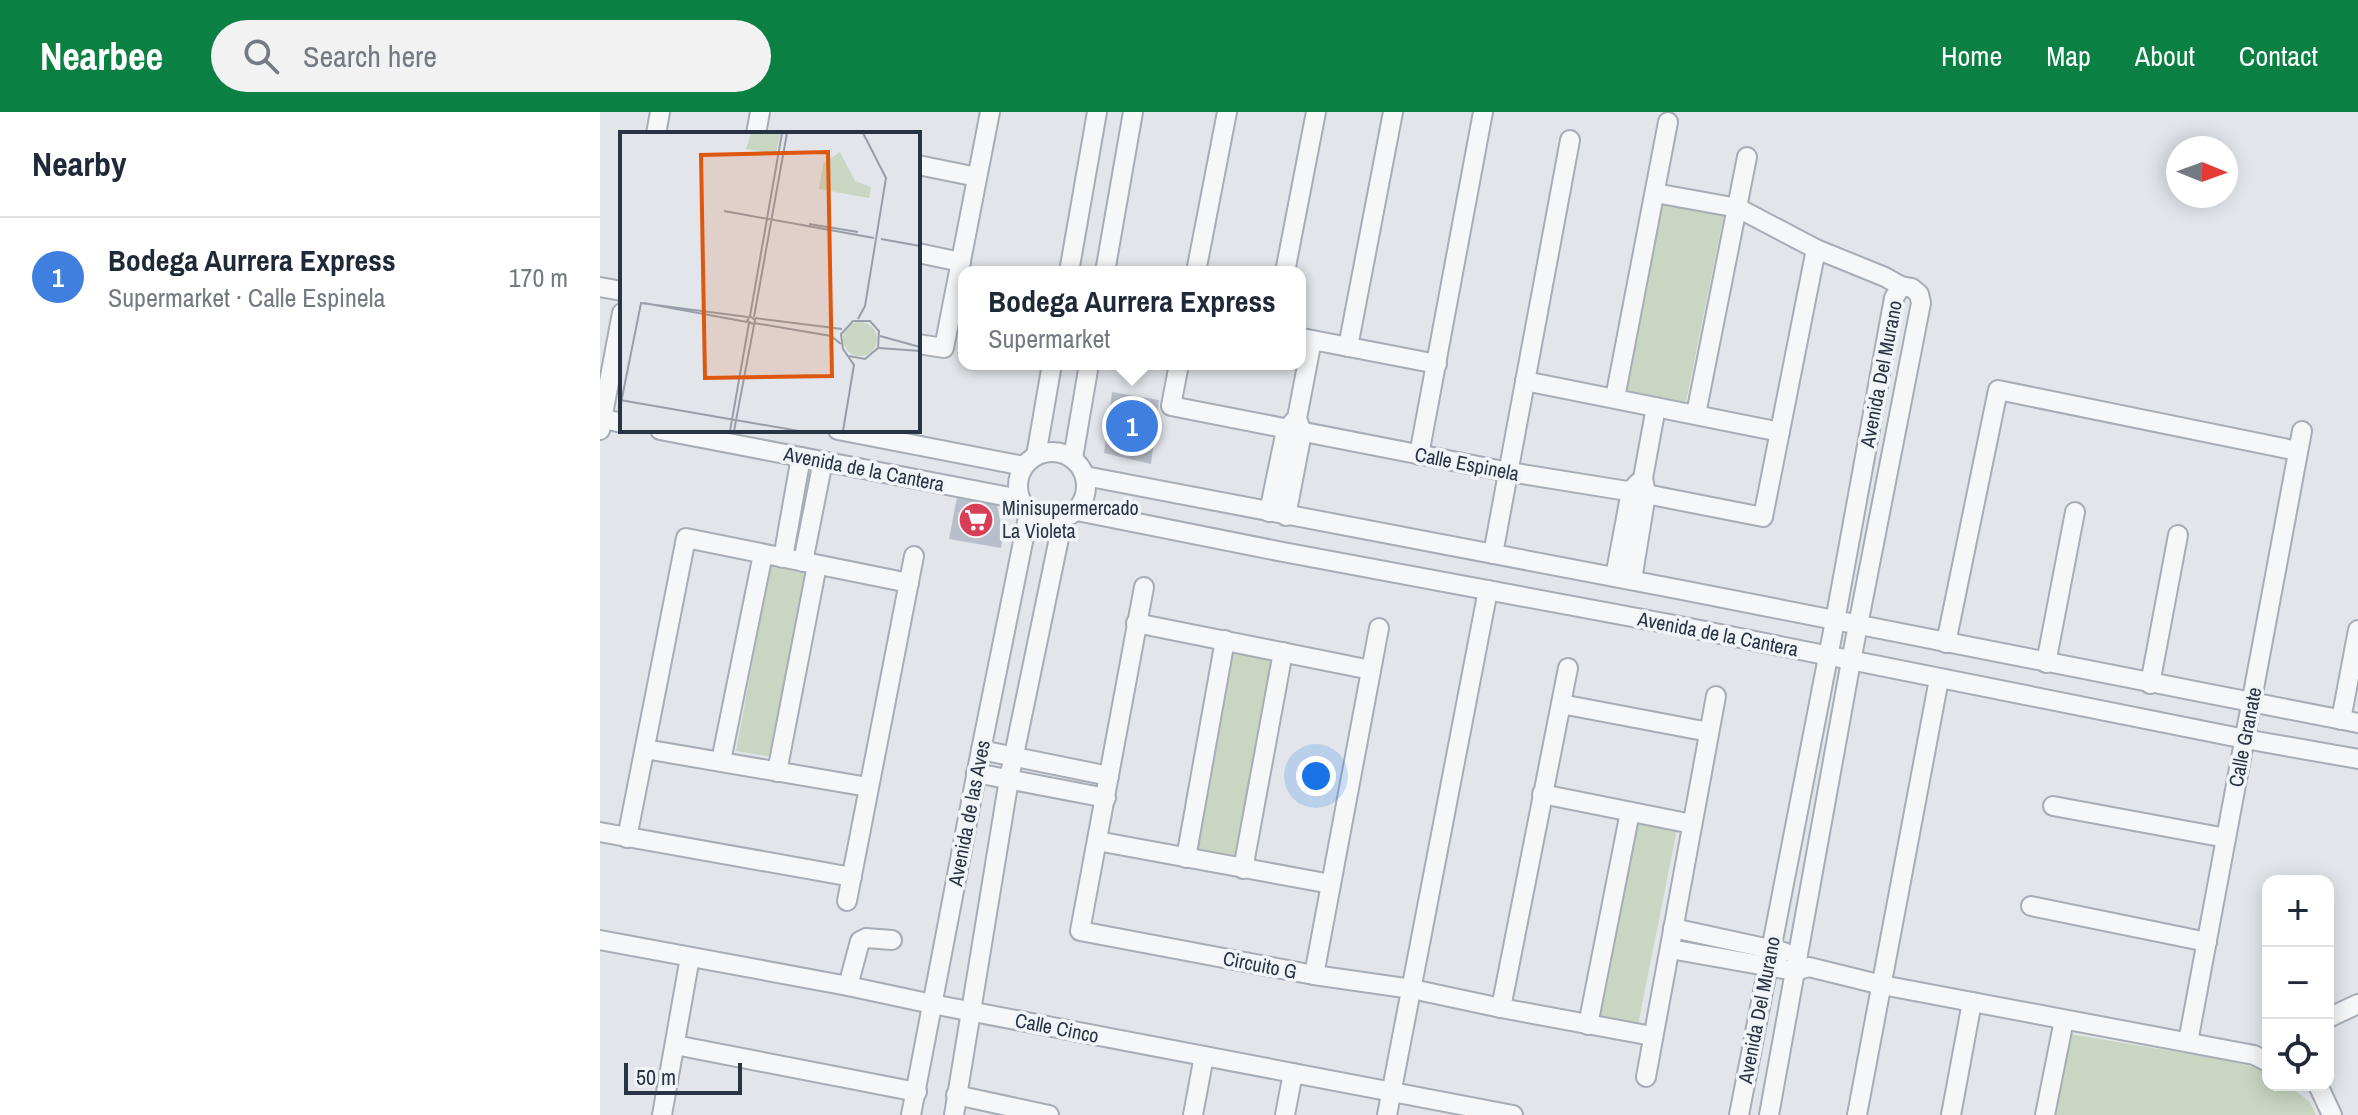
<!DOCTYPE html>
<meta charset="utf-8">
<style>
body{margin:0;font-family:"Archivo Narrow",sans-serif;background:#f2f2f3;color:#1f2937}
.controls{position:absolute;right:24px;bottom:24px;display:grid;overflow:hidden;border-radius:16px;box-shadow:0 4px 20px #0003}
.controls button{width:72px;height:72px;display:grid;place-items:center;padding:0;border:0;border-bottom:2px solid #e0e1e3;background:#fff;color:#1f2937;font:40px sans-serif}
.compass{position:absolute;left:1566px;top:24px;width:72px;height:72px;border-radius:50%;background:#fff;box-shadow:0 4px 20px #0003;rotate:91deg}
.scale{position:absolute;left:24px;bottom:20px;width:118px;box-sizing:border-box;padding-left:8px;border:4px solid #283345;border-top:0;font-size:22px;line-height:28px;white-space:nowrap;color:#283345;-webkit-text-stroke:6px #f2f5f8;paint-order:stroke}
.you{position:absolute;left:716px;top:664px;width:28px;height:28px;margin:-20px;border:6px solid #fff;border-radius:50%;background:#1a73e8;box-shadow:0 0 0 12px #1a73e833}
.badge{display:grid;place-items:center;width:52px;height:52px;border-radius:50%;background:#0b8043;color:#fff;font-size:26px;font-weight:700}
.pin{position:absolute;translate:-50% -50%;border:4px solid #fff;box-shadow:0 2px 8px #0006}
.popup{position:absolute;left:358px;top:154px;width:348px;height:104px;box-sizing:border-box;display:grid;place-content:center;border-radius:16px;background:#fff;filter:drop-shadow(0 2px 6px #0005);font-size:26px;white-space:nowrap;color:#747a83}
.popup b{font-size:30px;color:#1f2937}
.popup::after{content:'';position:absolute;left:50%;top:100%;margin-left:-16px;border:16px solid transparent;border-top-color:#fff}
.list{margin:0;padding:0;list-style:none}
h2{display:flex;justify-content:space-between;align-items:center;height:104px;margin:0;padding:0 32px;font-size:34px}
h2 small{font-size:26px;font-weight:400;color:#747a83}
.list li{display:grid;grid-template-columns:52px 1fr auto;gap:24px;align-items:center;box-sizing:border-box;height:120px;padding:0 32px;border-top:2px solid #e0e1e3}
.list b{display:block;font-size:30px;white-space:nowrap}
.list p{margin:0;font-size:26px;white-space:nowrap;color:#747a83}
.list em{font-size:26px;font-style:normal;color:#747a83}
.icon{flex:none;width:44px;height:44px;fill:none;stroke:currentColor;stroke-width:2;stroke-linecap:round;stroke-linejoin:round}
.map{position:relative;flex:none;width:1758px;height:1003px;overflow:hidden}
header{display:flex;align-items:center;gap:48px;box-sizing:border-box;height:112px;padding:0 40px;background:#0b8043;color:#fff}
header strong{font-size:38px}
nav{display:flex;gap:44px;margin-inline-start:auto;font-size:28px}
.search{width:560px;height:72px;background:#f2f2f3;display:flex;align-items:center;gap:20px;box-sizing:border-box;padding:0 28px;border-radius:44px;color:#747a83;font-size:30px}
main{display:flex}
aside{flex:1;background:#fff}
.map>svg:first-child{display:block}
.green{fill:#c8d6c2}
.building{fill:#b9bfca}
.lines{fill:none;stroke-linecap:round;stroke-linejoin:round}
.minor-casing{stroke:#a6adb6;stroke-width:22}
.minor{stroke:#f5f7f9;stroke-width:18}
.labels{text-anchor:middle;stroke-width:7;stroke-linejoin:round;paint-order:stroke}
.street-label{font-size:20px;fill:#283345;stroke:#f2f5f8}
.poi-label{font-size:20px;fill:#283345;stroke:#f2f5f8;text-anchor:start}
.inset-road{fill:none;stroke:#989ea9;stroke-width:2}
.view{fill:#de570f;fill-opacity:0.15;stroke:#de570f;stroke-width:4}
.inset-edge{fill:none;stroke:#283345;stroke-width:4}
</style>
<header>
<strong>Nearbee</strong>
<div class="search"><svg class="icon" aria-label="search" viewBox="0 0 24 24"><circle cx="10" cy="10" r="6"/><path d="M15 15l6 6"/></svg>Search here</div>
<nav><a>Home</a><a>Map</a><a>About</a><a>Contact</a></nav>
</header>
<main>
<aside>
<h2>Nearby<small></small></h2>
<ul class="list">
<li><span class="badge" style="background:#3f7fe0">1</span><div><b>Bodega Aurrera Express</b><p>Supermarket · Calle Espinela</p></div><em>170 m</em></li>
</ul>
</aside>
<div class="map">
<svg width="1758" height="1003" viewBox="0 0 1758 1003">
<rect width="100%" height="100%" fill="#e2e6eb"/>
<!-- green -->
<g class="green">
<path d="M1062 91 1124 103 1086 290 1025 278Z"/>
<path d="M172 445 207 452 171 645 136 639Z"/>
<path d="M632 540 674 548 636 746 595 738Z"/>
<path d="M1037 709 1077 717 1038 913 998 905Z"/>
<path d="M1470 922 1631 949 1665 958 1668 960V973H1688L1710 990 1716 1003H1454Z"/>
</g>
<!-- building -->
<g class="building">
<path d="M512 280 559 288 551 352 504 341Z"/>
<path d="M357 385 397 393 403 423 401 436 349 427Z"/>
</g>
<g class="lines">
<defs>
<g id="minor">
<path d="M56 22 60 0"/>
<path d="M156 22 160 0"/>
<path d="M318 53 377 65"/>
<path d="M1055 81 1138 96 1216 137 1285 165 1301 174"/>
<path d="M318 141 361 150"/>
<path d="M469 160 497 0"/>
<path d="M505 160 533 0"/>
<path d="M596 160 627 0"/>
<path d="M685 160 716 0"/>
<path d="M0 175 22 179"/>
<path d="M702 226 837 252"/>
<path d="M318 232 344 236 390 0"/>
<path d="M748 235 793 0"/>
<path d="M579 252 571 294 909 360 1046 382 1163 405 1216 137"/>
<path d="M925 269 1180 320"/>
<path d="M1015 286 1068 10"/>
<path d="M1096 302 1147 45"/>
<path d="M0 306 22 311"/>
<path d="M0 318 22 201"/>
<path d="M60 318 420 387"/>
<path d="M238 318 424 354"/>
<circle cx="452" cy="374" r="34"/>
<path d="M819 343 883 0"/>
<path d="M436 344 452 252"/>
<path d="M473 346 489 252"/>
<path d="M485 364 1082 478 1758 611"/>
<path d="M477 399 683 440 1075 513 1645 627 1758 647"/>
<path d="M669 400 686 318 695 308"/>
<path d="M686 404 702 321 697 306 712 228"/>
<path d="M893 442 970 28"/>
<path d="M183 446 201 345"/>
<path d="M203 450 223 349"/>
<path d="M1015 465 1031 379 1038 371"/>
<path d="M1032 468 1046 382 1043 366 1056 295"/>
<path d="M544 475 480 819 714 863 812 877 901 896 1052 924"/>
<path d="M536 511 771 558"/>
<path d="M1346 531 1398 278 1698 339"/>
<path d="M1446 551 1475 400"/>
<path d="M1550 572 1578 423"/>
<path d="M961 592 1109 620"/>
<path d="M1741 608 1758 518"/>
<path d="M45 637 268 675"/>
<path d="M381 638 509 664"/>
<path d="M121 649 163 442"/>
<path d="M177 660 217 453"/>
<path d="M376 661 506 686"/>
<path d="M942 682 1092 712"/>
<path d="M1453 694 1626 726"/>
<path d="M0 720 252 765"/>
<path d="M27 726 86 426 309 471"/>
<path d="M497 729 731 772"/>
<path d="M586 746 625 528"/>
<path d="M643 757 683 540"/>
<path d="M247 789 314 444"/>
<path d="M1431 794 1607 830"/>
<path d="M1073 816 1184 840"/>
<path d="M0 828 248 874 332 892 913 1003"/>
<path d="M1070 837 1195 859 1209 855 1282 873 1654 943 1668 950"/>
<path d="M714 863 779 516"/>
<path d="M248 874 260 829 266 826 292 828"/>
<path d="M901 896 968 556"/>
<path d="M1728 906 1758 892"/>
<path d="M988 913 1030 700"/>
<path d="M1588 930 1702 319"/>
<path d="M75 933 317 980"/>
<path d="M1046 965 1116 584"/>
<path d="M1718 973 1732 1003"/>
<path d="M356 983 449 1003"/>
<path d="M62 1003 90 845"/>
<path d="M311 1003 381 638 429 400"/>
<path d="M354 1003 409 667 463 407"/>
<path d="M593 1003 604 944"/>
<path d="M685 1003 693 961"/>
<path d="M787 1003 888 478"/>
<path d="M1139 1003 1235 509 1294 186 1301 174 1312 176 1319 182 1321 191 1251 549 1169 1003"/>
<path d="M1257 1003 1339 567"/>
<path d="M1351 1003 1372 890"/>
<path d="M1445 1003 1464 908"/>
</g>
</defs>
<!-- minor casing -->
<use href="#minor" class="minor-casing"/>
<!-- minor -->
<use href="#minor" class="minor"/>
</g>
<!-- icons -->
<defs>
<symbol id="supermarket-disc" viewBox="-11 -11 22 22"><circle r="9.5" fill="#d93e58" stroke="#f2f5f8"/><path d="M-6-5.5h2.5l.6 2H6L4.5 2H-2.5L-4.4-4H-6ZM-1.5 3.2a1.3 1.3 0 1 0 .1 0ZM3 3.2a1.3 1.3 0 1 0 .1 0Z" fill="#fff"/></symbol>
</defs>
<g fill-rule="evenodd">
<use href="#supermarket-disc" x="356" y="388" width="40" height="40"/>
</g>
<g class="labels">
<!-- street labels -->
<g class="street-label">
<text transform="translate(1281 262) rotate(-79)" y="7">Avenida Del Murano</text>
<text transform="translate(867 352) rotate(11)" y="7">Calle Espinela</text>
<text transform="translate(264 357) rotate(11)" y="7">Avenida de la Cantera</text>
<text transform="translate(1118 522) rotate(11)" y="7">Avenida de la Cantera</text>
<text transform="translate(1645 625) rotate(-79)" y="7">Calle Granate</text>
<text transform="translate(369 701) rotate(-79)" y="7">Avenida de las Aves</text>
<text transform="translate(660 853) rotate(11)" y="7">Circuito G</text>
<text transform="translate(1159 898) rotate(-79)" y="7">Avenida Del Murano</text>
<text transform="translate(457 916) rotate(11)" y="7">Calle Cinco</text>
</g>
<!-- poi labels -->
<g class="poi-label">
<text x="402" y="403">Minisupermercado<tspan x="402" dy="23">La Violeta</tspan></text>
</g>
</g>
<!-- overview -->
<g transform="translate(20 20)">
<rect width="300" height="300" fill="#e2e6eb"/>
<path d="M131 1H160L156 22 126 17ZM220 20 235 49 251 55 249 66 199 57 203 32ZM223 207a17 17 0 1 1 34 0a17 17 0 1 1-34 0Z" fill="#c8d6c2"/>
<path class="inset-road" d="M104 79 254 106M189 92 238 100M261 107 300 114M24 171 127 190M130 184 162 1M134 185 167 1M135 186 222 197M238 187 245 174 266 46 243 1M134 191 211 204 221 212M260 204 300 215M259 216 300 219M0 268 179 299M1 271 21 171 128 185M110 299 129 191M114 299 135 188 130 184 127 189 133 192M223 299 234 233 223 217 221 202 233 189H250L259 199 258 216 245 227 229 224"/>
<path class="view" d="M208 20 212 244 85 246 81 23Z"/>
<rect width="300" height="300" class="inset-edge"/>
</g>
</svg>
<div class="controls">
<button>+</button>
<button>−</button>
<button><svg class="icon" aria-label="locate" viewBox="0 0 24 24"><circle cx="12" cy="12" r="6"/><path d="M12 2v4M12 18v4M2 12h4M18 12h4"/></svg></button>
</div>
<svg class="compass" viewBox="-18 -18 36 36"><path d="M0-13l5 13h-10z" fill="#e53935"/><path d="M0 13l5-13h-10z" fill="#747a83"/></svg>
<div class="scale">50 m</div>
<div class="you"></div>
<div class="pin badge" style="left:532px;top:314px;background:#3f7fe0">1</div>
<div class="popup"><b>Bodega Aurrera Express</b>Supermarket</div>
</div>
</main>
